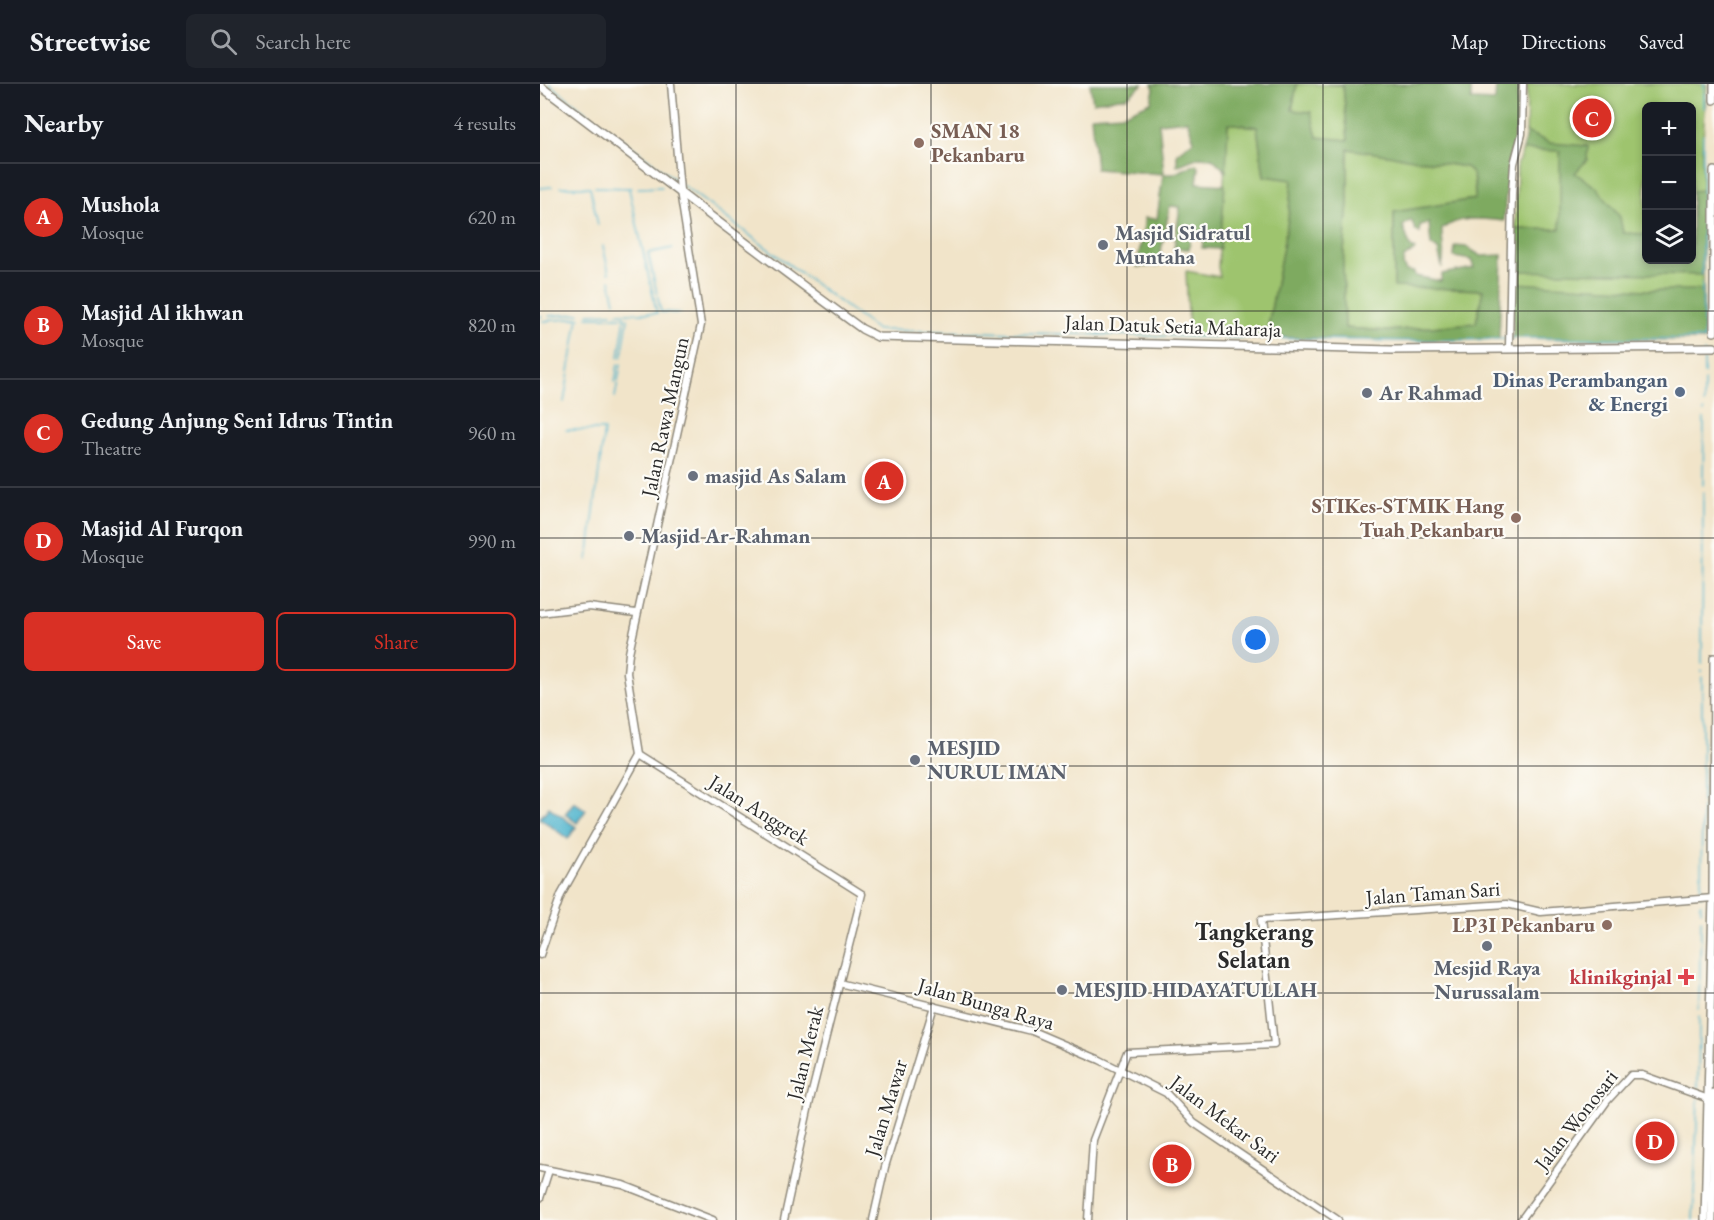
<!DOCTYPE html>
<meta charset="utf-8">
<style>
body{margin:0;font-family:"EB Garamond",serif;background:#20242c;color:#f1f3f6}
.controls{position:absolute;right:18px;top:18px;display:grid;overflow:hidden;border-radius:9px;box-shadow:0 3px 9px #0003}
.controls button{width:54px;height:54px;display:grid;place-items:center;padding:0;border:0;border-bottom:2px solid #363941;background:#171b24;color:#f1f3f6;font:30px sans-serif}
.you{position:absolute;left:716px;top:556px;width:21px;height:21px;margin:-15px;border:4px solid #fff;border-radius:50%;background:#1a73e8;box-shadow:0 0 0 9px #1a73e833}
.badge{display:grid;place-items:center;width:39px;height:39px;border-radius:50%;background:#d93025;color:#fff;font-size:20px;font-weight:700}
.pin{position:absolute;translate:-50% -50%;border:3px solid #fff;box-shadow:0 2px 6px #0006}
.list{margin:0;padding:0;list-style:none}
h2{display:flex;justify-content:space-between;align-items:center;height:78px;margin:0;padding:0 24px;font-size:26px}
h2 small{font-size:20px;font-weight:400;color:#9ea1a6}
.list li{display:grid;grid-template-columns:39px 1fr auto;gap:18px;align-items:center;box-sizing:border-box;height:108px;padding:0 24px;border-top:2px solid #363941}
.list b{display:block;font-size:22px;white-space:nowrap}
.list p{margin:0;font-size:20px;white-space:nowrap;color:#9ea1a6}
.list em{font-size:20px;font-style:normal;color:#9ea1a6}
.actions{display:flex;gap:12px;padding:18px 24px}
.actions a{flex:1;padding:14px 0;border:2px solid #d93025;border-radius:9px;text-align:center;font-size:21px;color:#d93025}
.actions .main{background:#d93025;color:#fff}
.icon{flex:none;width:33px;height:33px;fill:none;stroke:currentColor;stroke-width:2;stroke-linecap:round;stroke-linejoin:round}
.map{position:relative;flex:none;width:1174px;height:1136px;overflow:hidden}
header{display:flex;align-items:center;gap:36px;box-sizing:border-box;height:84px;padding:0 30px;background:#171b24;border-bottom:2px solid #363941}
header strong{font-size:28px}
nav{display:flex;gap:33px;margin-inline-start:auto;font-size:21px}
.search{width:420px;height:54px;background:#20242c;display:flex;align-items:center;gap:15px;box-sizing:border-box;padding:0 21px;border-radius:9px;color:#9ea1a6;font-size:22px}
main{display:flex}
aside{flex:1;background:#171b24}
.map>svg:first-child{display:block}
.green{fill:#9ec46e;stroke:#64784c;stroke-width:1.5;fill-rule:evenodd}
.forest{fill:#7eaa61;stroke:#546a46;stroke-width:1.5;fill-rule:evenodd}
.water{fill:#4db3cc;stroke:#3c6f7c;stroke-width:1.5}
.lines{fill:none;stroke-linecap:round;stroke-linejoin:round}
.stream{stroke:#4db3cc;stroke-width:1.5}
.secondary-casing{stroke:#8e887a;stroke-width:9}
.primary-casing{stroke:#8e887a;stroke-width:10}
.secondary{stroke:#fff;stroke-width:6}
.primary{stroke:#fff;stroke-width:7}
.grid{fill:none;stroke:#2b2b2b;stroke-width:1.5;stroke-opacity:0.55}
.education-dot{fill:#8d6e63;stroke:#fdfcf7;stroke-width:2}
.worship-dot{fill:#6b7280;stroke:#fdfcf7;stroke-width:2}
.service-dot{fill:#5c6f8a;stroke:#fdfcf7;stroke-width:2}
.health-dot{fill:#e0444e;stroke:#fdfcf7;stroke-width:2}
.labels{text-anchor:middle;stroke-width:4.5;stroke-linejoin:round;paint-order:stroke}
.education-label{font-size:21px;font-weight:bold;fill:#785e54;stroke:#fdfcf7;text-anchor:end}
.worship-label{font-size:21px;font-weight:bold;fill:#5b616d;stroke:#fdfcf7;text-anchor:start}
.street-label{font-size:21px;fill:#2b2b2b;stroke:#fdfcf7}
.service-label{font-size:21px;font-weight:bold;fill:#4e5e75;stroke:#fdfcf7;text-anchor:end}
.health-label{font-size:21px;font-weight:bold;fill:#be3a42;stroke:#fdfcf7;text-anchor:end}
.quarter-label{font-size:24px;font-weight:bold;fill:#2b2b2b;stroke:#fdfcf7}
</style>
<header>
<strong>Streetwise</strong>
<div class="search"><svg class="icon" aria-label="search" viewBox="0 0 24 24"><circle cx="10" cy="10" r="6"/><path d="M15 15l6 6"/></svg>Search here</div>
<nav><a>Map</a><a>Directions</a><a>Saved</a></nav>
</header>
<main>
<aside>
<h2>Nearby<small>4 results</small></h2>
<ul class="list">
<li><span class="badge">A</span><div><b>Mushola</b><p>Mosque</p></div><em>620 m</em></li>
<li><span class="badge">B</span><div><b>Masjid Al ikhwan</b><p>Mosque</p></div><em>820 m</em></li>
<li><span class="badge">C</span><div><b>Gedung Anjung Seni Idrus Tintin</b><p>Theatre</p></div><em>960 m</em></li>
<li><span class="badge">D</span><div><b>Masjid Al Furqon</b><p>Mosque</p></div><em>990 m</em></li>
</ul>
<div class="actions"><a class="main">Save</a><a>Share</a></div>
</aside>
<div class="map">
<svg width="1174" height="1136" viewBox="0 0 1174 1136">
<rect width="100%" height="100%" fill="#fdfcf7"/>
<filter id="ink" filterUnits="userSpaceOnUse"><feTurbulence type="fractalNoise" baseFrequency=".0167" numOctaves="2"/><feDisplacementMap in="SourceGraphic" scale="12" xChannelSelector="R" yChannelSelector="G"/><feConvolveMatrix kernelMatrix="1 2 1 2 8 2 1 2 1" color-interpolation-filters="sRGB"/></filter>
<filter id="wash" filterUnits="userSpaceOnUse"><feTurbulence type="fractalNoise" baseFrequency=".008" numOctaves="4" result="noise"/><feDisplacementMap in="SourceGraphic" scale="24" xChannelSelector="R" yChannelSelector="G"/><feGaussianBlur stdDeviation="1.35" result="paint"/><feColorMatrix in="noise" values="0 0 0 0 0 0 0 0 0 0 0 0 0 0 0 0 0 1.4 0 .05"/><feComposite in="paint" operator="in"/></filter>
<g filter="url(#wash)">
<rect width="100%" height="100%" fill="#f1e4c9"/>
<!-- green -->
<g class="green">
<path d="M757 0 803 1 808 56 777 54 752 26Z"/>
<path d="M987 0H1167L1162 68 1164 256 973 254 977 81 986 58ZM1106 22H1152V176H1106Z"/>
<path d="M688 39 717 43 724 92 752 95 748 136 726 253 649 252 646 187 680 193 678 183Z"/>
<path d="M808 64 926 83C936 90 934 104 935 115L854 129V202L943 206 936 239 847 247 805 244 803 181 808 118Z"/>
</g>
<!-- forest -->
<g class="forest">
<path d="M550 0H603L587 13 553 18Z"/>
<path d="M612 0H757L752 26 771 28 777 53 808 56 803 1 787 0H931V16L955 17 956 0H978L976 53 968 77 964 137C942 135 921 131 902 145 901 158 906 168 902 182L898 166 891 161 889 139 880 141V149L876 147 871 136 863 142 870 162 875 166 864 174 863 181 866 187 874 188 875 192 901 197 902 190 934 184 931 176 914 173 915 162 927 163 941 172 962 171 959 255 862 257 726 253 748 136 752 96 724 92 717 43 688 39 686 87 672 74 659 73 637 82V69L654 56 647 36 619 39 624 90H633L656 80 659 84 657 99 685 101 680 165 662 164 664 151 651 149 649 165 634 164 640 123 630 122 618 182 597 183 605 134 617 135 623 90 556 85 551 32 583 30 611 18 614 5ZM808 65 926 83C936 90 935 104 935 115L854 128V203L943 206 936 239 847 247 805 244 803 181 808 118Z"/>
<path d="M986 48 1010 59 1048 62 1047 76 1035 89 1056 103 1080 133 1083 149 1106 150V176H1152V107L1162 106V191L975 187 976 145H1020V67L983 66Z"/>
<path d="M974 199 1107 206H1162L1164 256 973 254Z"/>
</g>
<!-- water -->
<g class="water">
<path d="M34 718 46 726 37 739 25 730Z"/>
<path d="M9 723 36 743 28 755 0 734Z"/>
</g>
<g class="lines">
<!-- stream -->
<g class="stream">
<path d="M9 0 137 97"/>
<path d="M1164 0V24"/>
<path d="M141 100 337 246 862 257 967 255"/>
<path d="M20 103H50L58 141"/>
<path d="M55 103 91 104"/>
<path d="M0 104 12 103"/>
<path d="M98 104 122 103"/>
<path d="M89 105 117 229"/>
<path d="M63 162 69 189"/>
<path d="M1162 191 1163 50"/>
<path d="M70 196 75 218"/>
<path d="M1162 198 1164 255"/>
<path d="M121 228 108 169 133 164"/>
<path d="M121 228 141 229"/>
<path d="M77 229H117"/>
<path d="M48 230 72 229"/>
<path d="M9 232 40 230"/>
<path d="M0 233 2 232"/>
<path d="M47 233H84"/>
<path d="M3 237 40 234"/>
<path d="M971 254 1167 255"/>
<path d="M79 273 85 233"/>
<path d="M82 273 88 234"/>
<path d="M1164 290V268"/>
<path d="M1164 297V320"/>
<path d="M75 298 78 280"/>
<path d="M75 313 81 280"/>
<path d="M24 318 38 234"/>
<path d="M1164 328V327"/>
<path d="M26 346H64L48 476"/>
<path d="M1163 401 1164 335"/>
<path d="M1162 579 1163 408"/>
<path d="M1162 588V586"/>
<path d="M1162 718V593"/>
<path d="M1161 812 1162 723"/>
<path d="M1161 819V827"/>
<path d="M1159 926 1161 835"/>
<path d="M1158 1007 1159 933"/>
<path d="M1153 1136 1158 1015"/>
</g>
</g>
</g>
<g filter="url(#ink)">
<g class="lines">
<defs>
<g id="secondary">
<path d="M969 263 972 109 974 80 982 50 983 0"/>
<path d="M0 529 49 523 96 529"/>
<path d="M100 670 322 810 271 1012 244 1136"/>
<path d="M0 871 21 811 100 670 87 589 89 569 161 241 140 107 131 0"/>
<path d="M299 899 492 947 560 976 626 1009 654 1039 798 1136"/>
<path d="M0 1084 83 1101 173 1136"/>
<path d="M0 1114 9 1086"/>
<path d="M333 1136 345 1083 394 922"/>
<path d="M548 1136 553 1056 587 968 734 961 721 836 967 820 1001 828 1173 814"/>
<path d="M981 1136 1067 1017 1091 991H1102L1166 1014"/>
</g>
<g id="primary">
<path d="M1174 0V16"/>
<path d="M0 2C108 83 213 166 322 245L338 253 852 266 1174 263"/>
<path d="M1174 87V248"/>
<path d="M1165 1136 1173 814 1174 574"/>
<path d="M1172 1136 1174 1009"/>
</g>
</defs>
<!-- secondary casing -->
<use href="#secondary" class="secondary-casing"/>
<!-- primary casing -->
<use href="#primary" class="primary-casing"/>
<!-- secondary -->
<use href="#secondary" class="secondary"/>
<!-- primary -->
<use href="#primary" class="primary"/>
</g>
</g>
<!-- grid -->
<path class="grid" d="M196 0V1136M391 0V1136M587 0V1136M783 0V1136M978 0V1136M0 227H1174M0 454H1174M0 682H1174M0 909H1174"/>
<!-- markers -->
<g class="education-dot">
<circle cx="379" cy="59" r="6"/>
<circle cx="976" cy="434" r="6"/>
<circle cx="1067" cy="841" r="6"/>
</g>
<g class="worship-dot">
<circle cx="563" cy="161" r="6"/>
<circle cx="827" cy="309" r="6"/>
<circle cx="153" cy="392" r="6"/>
<circle cx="89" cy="452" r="6"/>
<circle cx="375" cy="676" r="6"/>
<circle cx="947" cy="862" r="6"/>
<circle cx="522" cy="906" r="6"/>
</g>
<circle class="service-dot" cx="1140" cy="308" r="6"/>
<path class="health-dot" d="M1143 884h6v6h6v6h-6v6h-6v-6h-6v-6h6z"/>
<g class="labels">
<!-- education labels -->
<g class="education-label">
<text x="391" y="54" text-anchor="start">SMAN 18<tspan x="391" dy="24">Pekanbaru</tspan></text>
<text x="964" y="429">STIKes-STMIK Hang<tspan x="964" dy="24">Tuah Pekanbaru</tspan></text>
<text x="1055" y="848">LP3I Pekanbaru</text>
</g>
<!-- worship labels -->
<g class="worship-label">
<text x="575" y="156">Masjid Sidratul<tspan x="575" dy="24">Muntaha</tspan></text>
<text x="839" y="316">Ar Rahmad</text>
<text x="165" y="399">masjid As Salam</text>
<text x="101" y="459">Masjid Ar-Rahman</text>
<text x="387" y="671">MESJID<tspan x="387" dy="24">NURUL IMAN</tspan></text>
<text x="947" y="891" text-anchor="middle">Mesjid Raya<tspan x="947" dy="24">Nurussalam</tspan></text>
<text x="534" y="913">MESJID HIDAYATULLAH</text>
</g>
<!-- street labels -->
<g class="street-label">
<text transform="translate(633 242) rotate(2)" y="7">Jalan Datuk Setia Maharaja</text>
<text transform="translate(125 333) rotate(-78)" y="7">Jalan Rawa Mangun</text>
<text transform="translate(219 726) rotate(32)" y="7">Jalan Anggrek</text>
<text transform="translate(893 809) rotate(-4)" y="7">Jalan Taman Sari</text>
<text transform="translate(446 920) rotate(16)" y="7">Jalan Bunga Raya</text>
<text transform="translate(265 969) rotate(-76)" y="7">Jalan Merak</text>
<text transform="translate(346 1024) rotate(-73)" y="7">Jalan Mawar</text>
<text transform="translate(685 1035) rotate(37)" y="7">Jalan Mekar Sari</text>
<text transform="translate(1036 1036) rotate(-52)" y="7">Jalan Wonosari</text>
</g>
<!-- service labels -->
<g class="service-label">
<text x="1128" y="303">Dinas Perambangan<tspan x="1128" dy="24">&amp; Energi</tspan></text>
</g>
<!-- health labels -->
<g class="health-label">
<text x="1132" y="900">klinikginjal</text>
</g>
<!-- quarter labels -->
<g class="quarter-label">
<text x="714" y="856">Tangkerang<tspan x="714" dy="28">Selatan</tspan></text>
</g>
</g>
</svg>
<div class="controls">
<button>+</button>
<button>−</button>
<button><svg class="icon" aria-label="layers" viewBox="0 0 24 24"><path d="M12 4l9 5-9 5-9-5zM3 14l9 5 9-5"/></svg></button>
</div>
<div class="you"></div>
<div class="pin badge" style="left:344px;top:397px">A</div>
<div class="pin badge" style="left:632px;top:1080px">B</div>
<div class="pin badge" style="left:1052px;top:34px">C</div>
<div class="pin badge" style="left:1115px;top:1057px">D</div>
</div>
</main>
